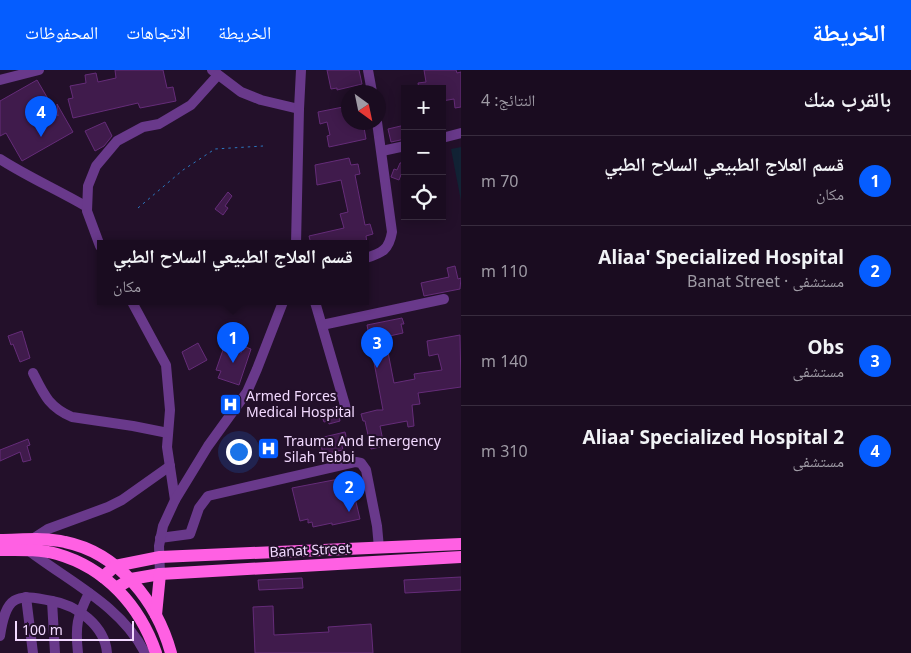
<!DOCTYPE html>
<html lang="ar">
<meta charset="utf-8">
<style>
body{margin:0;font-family:"Noto Sans","Noto Naskh Arabic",sans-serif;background:#271a2d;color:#f1f3f6;direction:rtl}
.controls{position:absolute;right:15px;top:15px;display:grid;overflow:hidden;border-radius:0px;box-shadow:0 2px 12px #0003}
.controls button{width:45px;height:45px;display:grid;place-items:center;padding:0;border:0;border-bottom:1px solid #382c3e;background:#1a0c20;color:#f1f3f6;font:25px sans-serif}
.compass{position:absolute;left:341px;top:15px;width:45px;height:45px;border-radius:50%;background:#1a0c20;box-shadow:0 2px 12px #0003;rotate:147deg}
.scale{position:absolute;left:15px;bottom:12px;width:119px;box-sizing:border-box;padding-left:5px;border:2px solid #f2d9ff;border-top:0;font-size:14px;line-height:18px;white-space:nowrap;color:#f2d9ff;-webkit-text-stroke:4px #23102a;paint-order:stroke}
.you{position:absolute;left:238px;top:381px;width:18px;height:18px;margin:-12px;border:4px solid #fff;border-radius:50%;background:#1a73e8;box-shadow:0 0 0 8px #1a73e833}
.badge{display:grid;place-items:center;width:32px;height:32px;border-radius:50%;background:#055dff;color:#fff;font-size:16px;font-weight:700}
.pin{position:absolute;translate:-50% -41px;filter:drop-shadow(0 1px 2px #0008)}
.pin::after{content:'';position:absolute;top:26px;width:18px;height:15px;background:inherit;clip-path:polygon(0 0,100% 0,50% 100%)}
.popup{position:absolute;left:97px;top:170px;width:272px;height:65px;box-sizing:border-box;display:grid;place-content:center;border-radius:0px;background:#1a0c20;filter:drop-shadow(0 1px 4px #0005);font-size:16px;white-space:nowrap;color:#9f9ba5}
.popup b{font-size:19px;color:#f1f3f6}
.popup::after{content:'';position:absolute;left:50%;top:100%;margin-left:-10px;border:10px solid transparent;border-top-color:#1a0c20}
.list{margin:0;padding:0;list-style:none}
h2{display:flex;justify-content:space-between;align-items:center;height:65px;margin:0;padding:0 20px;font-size:21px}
h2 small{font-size:16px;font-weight:400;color:#9f9ba5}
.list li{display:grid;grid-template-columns:32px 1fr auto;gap:15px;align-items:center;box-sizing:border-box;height:90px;padding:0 20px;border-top:1px solid #382c3e}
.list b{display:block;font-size:19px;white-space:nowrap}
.list p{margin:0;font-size:16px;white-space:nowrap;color:#9f9ba5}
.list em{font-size:16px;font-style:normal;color:#9f9ba5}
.icon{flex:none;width:28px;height:28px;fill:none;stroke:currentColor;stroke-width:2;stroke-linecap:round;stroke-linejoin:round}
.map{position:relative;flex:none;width:461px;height:583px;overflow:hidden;direction:ltr}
header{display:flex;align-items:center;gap:30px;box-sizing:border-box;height:70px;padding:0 25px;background:#055dff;color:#fff}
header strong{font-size:24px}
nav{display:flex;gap:28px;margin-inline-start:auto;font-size:18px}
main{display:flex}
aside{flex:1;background:#1a0c20}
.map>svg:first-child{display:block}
.green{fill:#122335}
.building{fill:#401b4c;stroke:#652c79}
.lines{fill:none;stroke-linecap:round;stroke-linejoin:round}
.path{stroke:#2c78c0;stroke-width:1;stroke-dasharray:2.5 4;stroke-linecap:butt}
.minor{stroke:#69398b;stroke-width:10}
.major{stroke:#ff60e3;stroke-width:12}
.labels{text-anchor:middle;stroke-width:4;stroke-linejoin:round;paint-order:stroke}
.poi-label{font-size:14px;fill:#f2d9ff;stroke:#23102a;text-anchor:start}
.street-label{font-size:14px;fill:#f2d9ff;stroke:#23102a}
</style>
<header>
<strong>الخريطة</strong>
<nav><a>الخريطة</a><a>الاتجاهات</a><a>المحفوظات</a></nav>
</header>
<main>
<aside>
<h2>بالقرب منك<small>النتائج: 4</small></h2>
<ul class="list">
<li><span class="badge">1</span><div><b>قسم العلاج الطبيعي السلاح الطبي</b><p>مكان</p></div><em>70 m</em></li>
<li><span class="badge">2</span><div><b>Aliaa' Specialized Hospital</b><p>مستشفى · Banat Street</p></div><em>110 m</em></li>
<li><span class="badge">3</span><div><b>Obs</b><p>مستشفى</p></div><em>140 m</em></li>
<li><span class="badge">4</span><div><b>Aliaa' Specialized Hospital 2</b><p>مستشفى</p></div><em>310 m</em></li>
</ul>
</aside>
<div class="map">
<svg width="461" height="583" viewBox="0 0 461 583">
<rect width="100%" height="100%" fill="#23102a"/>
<!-- green -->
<path class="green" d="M461 77V131L451 79Z"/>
<!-- building -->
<g class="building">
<path d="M115 0H163L167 18 173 17 176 31 140 38 138 33 73 48 68 29 73 28 70 16 86 13 85 5 96 3 98 12 116 8Z"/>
<path d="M327 0H359L362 14 337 20V18L331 19Z"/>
<path d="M424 0H456L457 3 461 2V37L455 38 454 29 442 31V19H419L418 13 426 12Z"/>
<path d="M37 10 58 46 57 34 73 62 22 91 6 63 0 66V31Z"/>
<path d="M348 36V52H363L366 69 329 77 327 66 330 65 327 52 320 54 318 42Z"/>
<path d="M105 52 112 66 104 76 95 81 85 61Z"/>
<path d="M405 55V69L391 72 388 59Z"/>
<path d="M349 88 351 95 358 94 360 104 355 105 365 155 370 154 373 164 366 166 367 173 361 174H311L309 166 344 158 340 144 348 142 341 110 317 115 315 95Z"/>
<path d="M405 92V102H402L399 110 391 107 394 99 397 100 400 93Z"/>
<path d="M228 122 232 126 225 136 228 138 223 145 215 139Z"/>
<path d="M455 196 458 209 461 208 460 219 424 226 421 213 449 207 447 198Z"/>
<path d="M402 248 404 254H401L403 263 385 267 394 313 415 309 414 304 442 300 438 284 429 286 427 271 460 265 461 317 418 323 420 334 412 335 414 356 408 357 407 351 380 356 384 376 371 379 365 351H363L361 344 377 340H383L367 255Z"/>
<path d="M22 261 30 288 20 292 13 274 11 275 8 266Z"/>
<path d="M198 273 207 290 189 300 182 282Z"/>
<path d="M243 276 251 279 239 315 218 308 221 301 216 300 224 277 241 283Z"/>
<path d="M337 337 340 351 329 354 328 351 324 352 320 341Z"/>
<path d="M345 362 347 370 341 371 343 380 323 384 321 375 326 374 324 367Z"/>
<path d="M28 369 30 375 27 376 31 390 23 392 20 382 0 391V380Z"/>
<path d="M344 408 346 417 352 415 360 449 332 455V453L313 457 312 452 308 453V449L300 451 292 418Z"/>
<path d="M461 507V520L405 523 404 510Z"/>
<path d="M302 508 303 518 259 520 258 510Z"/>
<path d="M273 536 274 565 329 562 328 557 371 554 373 583H255L253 537Z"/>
</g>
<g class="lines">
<!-- path -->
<path class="path" d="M138 138 183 100 215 79 263 76"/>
<!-- minor -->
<g class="minor">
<path d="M212 0 241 22 261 30 299 39"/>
<path d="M368 0 372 22"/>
<path d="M0 10 39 0"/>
<path d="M442 68 461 63"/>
<path d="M382 81 405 76"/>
<path d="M0 89C28 107 58 120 87 137"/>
<path d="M296 174 299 39 301 0"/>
<path d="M100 176 87 141 88 116 96 96 117 71 143 57 159 54 191 35 218 5"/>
<path d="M366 188C382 183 389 180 392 162L377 52"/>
<path d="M132 232 166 295 170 340 167 377 175 430"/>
<path d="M315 232 347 342"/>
<path d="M322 255 444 229"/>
<path d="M33 303C44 325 49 337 72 347L133 356 168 363"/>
<path d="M160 468 190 464 199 438 208 426 356 392 361 393 366 400 377 456 379 478"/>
<path d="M31 470 48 459 108 437 122 430 170 396"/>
<path d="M28 480C68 511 122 536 145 583"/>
<path d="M160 504 159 476 163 456 175 430 208 376 247 322 257 299 283 232"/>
<path d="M26 527 33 583"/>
<path d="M0 566C6 526 15 523 52 531"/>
<path d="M55 583 52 531C77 535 105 556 107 583"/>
<path d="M78 583C75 556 77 547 89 523"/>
</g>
<!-- major -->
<g class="major">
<path d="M0 470C21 470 45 467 65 472 119 483 157 532 171 583"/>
<path d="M0 480C19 480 39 479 57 484 106 498 140 536 156 583"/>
<path d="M103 507 115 496 160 487 461 474"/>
<path d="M116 518 131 509 160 504 461 487"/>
<path d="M156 545 160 504"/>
</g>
</g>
<!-- icons -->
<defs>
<symbol id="hospital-square" viewBox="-11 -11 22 22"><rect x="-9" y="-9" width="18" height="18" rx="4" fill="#055dff" stroke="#23102a"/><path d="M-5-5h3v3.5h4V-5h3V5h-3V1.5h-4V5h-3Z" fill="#fff"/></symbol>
</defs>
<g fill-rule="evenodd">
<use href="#hospital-square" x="218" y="322" width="25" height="25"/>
<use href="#hospital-square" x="256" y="366" width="25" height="25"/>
</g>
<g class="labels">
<!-- poi labels -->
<g class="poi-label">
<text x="246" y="331">Armed Forces<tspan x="246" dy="16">Medical Hospital</tspan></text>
<text x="284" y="376">Trauma And Emergency<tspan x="284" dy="16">Silah Tebbi</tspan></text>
</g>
<!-- street labels -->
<g class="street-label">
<text transform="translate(310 480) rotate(-3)" y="5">Banat Street</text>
</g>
</g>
</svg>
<div class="controls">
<button>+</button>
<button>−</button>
<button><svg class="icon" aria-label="locate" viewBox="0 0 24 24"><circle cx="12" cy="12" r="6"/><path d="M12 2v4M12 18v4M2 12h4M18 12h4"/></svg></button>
</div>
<svg class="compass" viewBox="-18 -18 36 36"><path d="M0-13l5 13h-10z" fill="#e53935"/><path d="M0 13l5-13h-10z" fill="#9f9ba5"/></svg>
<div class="scale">100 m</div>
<div class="you"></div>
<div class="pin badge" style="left:233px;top:293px">1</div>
<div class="popup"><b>قسم العلاج الطبيعي السلاح الطبي</b>مكان</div>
<div class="pin badge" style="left:349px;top:442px">2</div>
<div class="pin badge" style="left:377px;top:298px">3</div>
<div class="pin badge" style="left:41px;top:67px">4</div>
</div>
</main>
